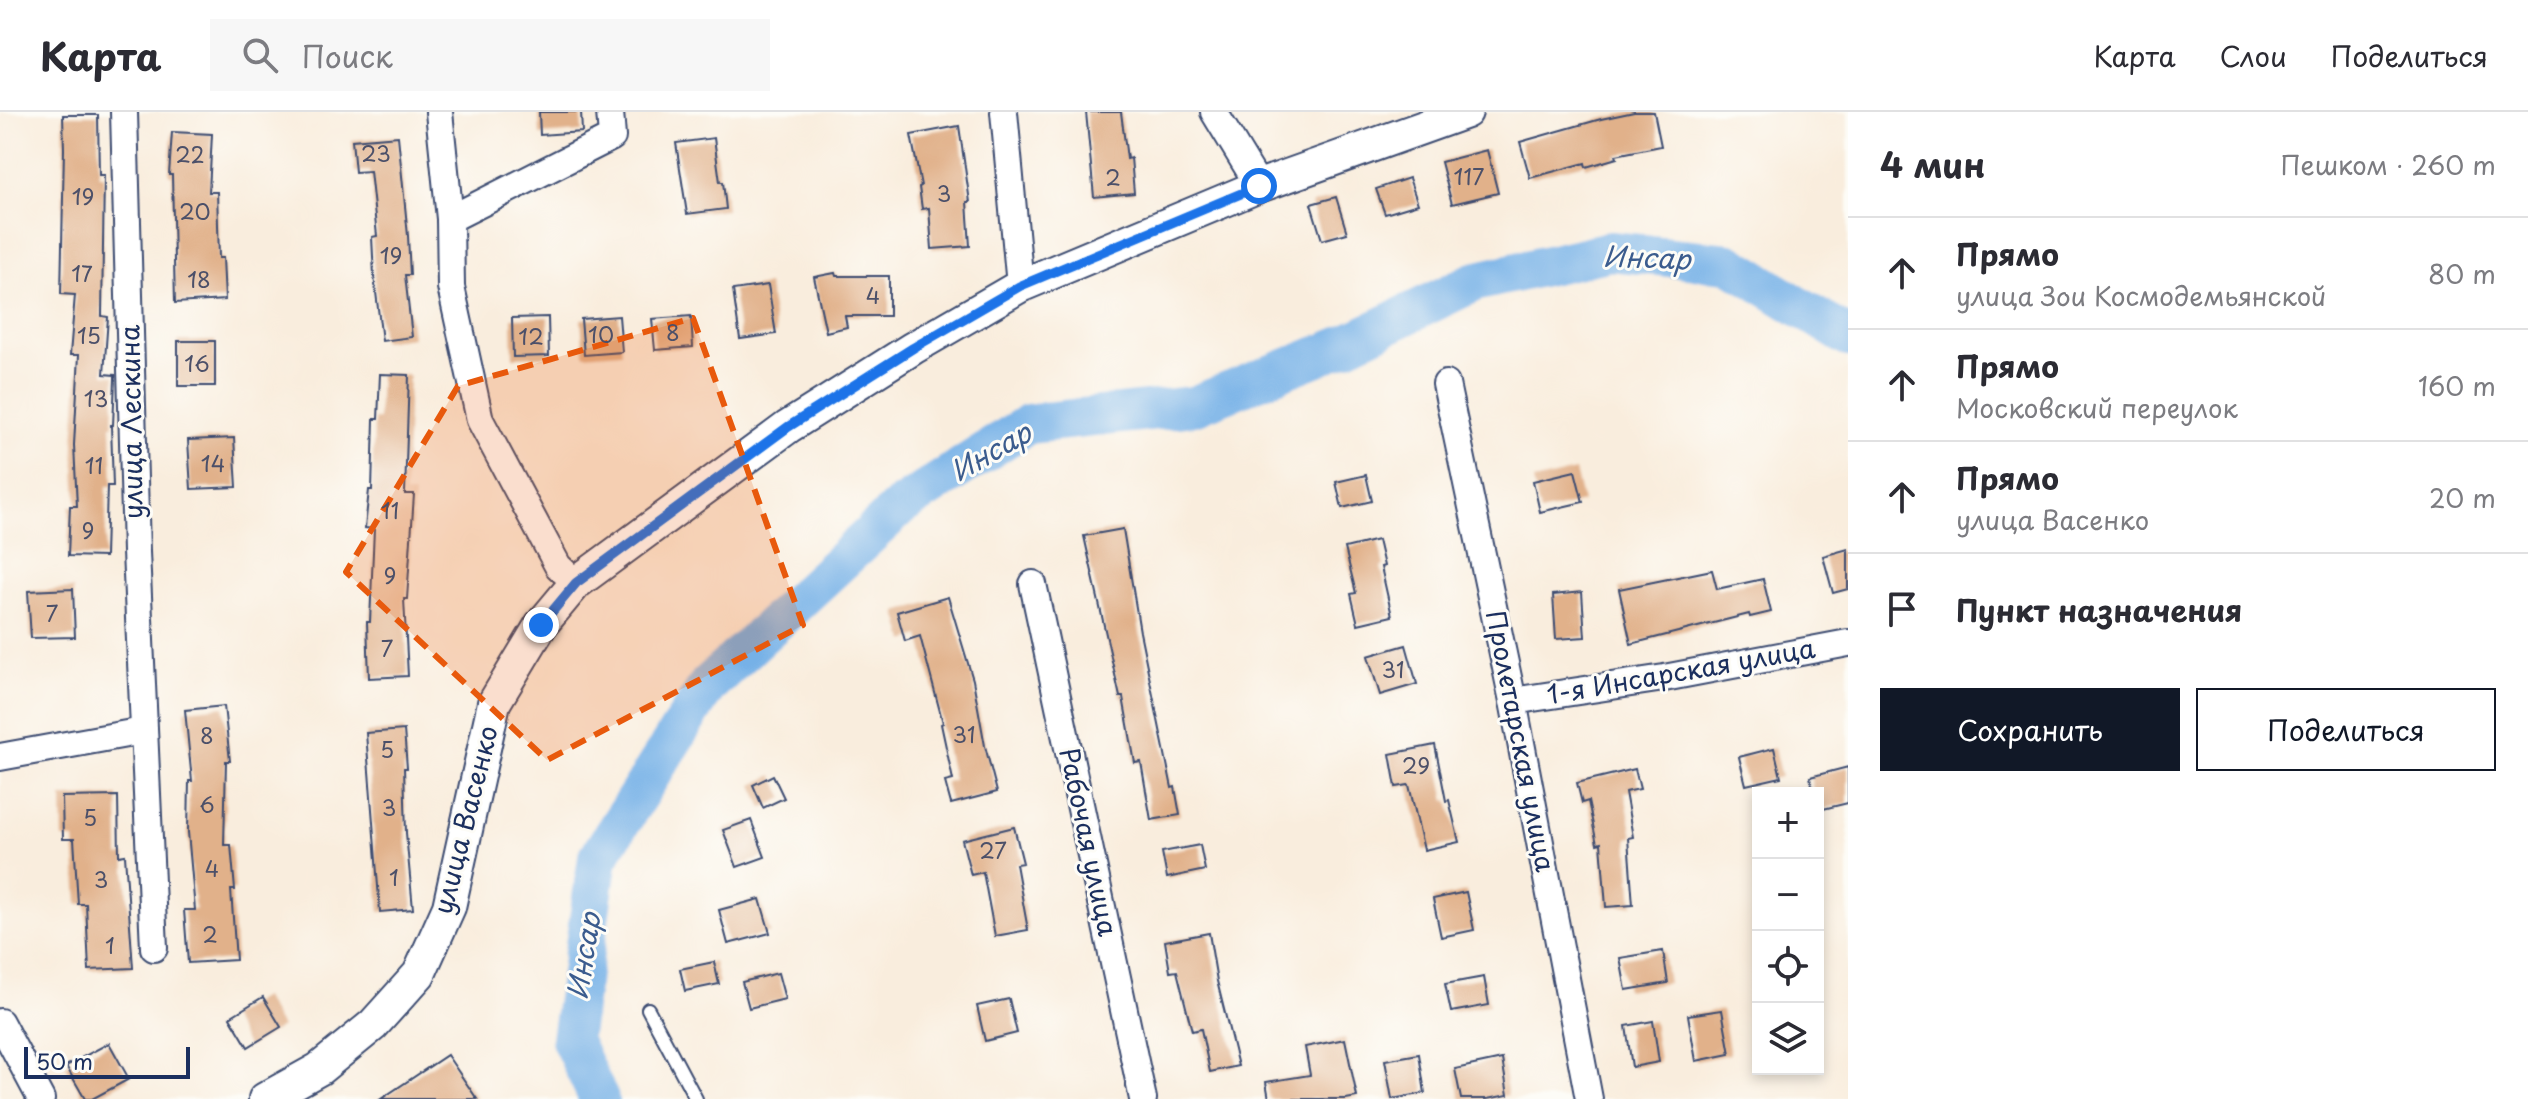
<!DOCTYPE html>
<html lang="ru">
<meta charset="utf-8">
<style>
body{margin:0;font-family:"Playpen Sans",sans-serif;background:#f7f7f7;color:#2b2b33}
.controls{position:absolute;right:24px;bottom:24px;display:grid;overflow:hidden;border-radius:0px;box-shadow:0 4px 12px #0003}
.controls button{width:72px;height:72px;display:grid;place-items:center;padding:0;border:0;border-bottom:2px solid #e1e1e2;background:#fff;color:#2b2b33;font:40px sans-serif}
.scale{position:absolute;left:24px;bottom:20px;width:166px;box-sizing:border-box;padding-left:8px;border:4px solid #1b2f5e;border-top:0;font-size:22px;line-height:28px;white-space:nowrap;color:#1b2f5e;-webkit-text-stroke:6px #fdfcf7;paint-order:stroke}
.stop{position:absolute;width:24px;height:24px;margin:-18px;border:6px solid #1a73e8;border-radius:50%;background:#fff}
.stop.end{background:#1a73e8;border-color:#fff;box-shadow:0 2px 8px #0008}
.list{margin:0;padding:0;list-style:none}
h2{display:flex;justify-content:space-between;align-items:center;height:104px;margin:0;padding:0 32px;font-size:34px}
h2 small{font-size:26px;font-weight:400;color:#7c7c81}
.list li{display:grid;grid-template-columns:52px 1fr auto;gap:24px;align-items:center;box-sizing:border-box;height:112px;padding:0 32px;border-top:2px solid #e1e1e2}
.list b{display:block;font-size:30px;white-space:nowrap}
.list p{margin:0;font-size:26px;white-space:nowrap;color:#7c7c81}
.list em{font-size:26px;font-style:normal;color:#7c7c81}
.actions{display:flex;gap:16px;padding:24px 32px}
.actions a{flex:1;padding:18px 0;border:2px solid #111827;border-radius:0px;text-align:center;font-size:28px;color:#111827}
.actions .main{background:#111827;color:#fff}
.icon{flex:none;width:44px;height:44px;fill:none;stroke:currentColor;stroke-width:2;stroke-linecap:round;stroke-linejoin:round}
.map{position:relative;flex:none;width:1848px;height:987px;overflow:hidden}
header{display:flex;align-items:center;gap:48px;box-sizing:border-box;height:112px;padding:0 40px;background:#fff;border-bottom:2px solid #e1e1e2}
header strong{font-size:38px}
nav{display:flex;gap:44px;margin-inline-start:auto;font-size:28px}
.search{width:560px;height:72px;background:#f7f7f7;display:flex;align-items:center;gap:20px;box-sizing:border-box;padding:0 28px;border-radius:0px;color:#7c7c81;font-size:30px}
main{display:flex}
aside{flex:1;background:#fff}
.map>svg:first-child{display:block}
.lines{fill:none;stroke-linecap:round;stroke-linejoin:round}
.river{stroke:#76b1e7;stroke-width:40}
.building{fill:#e1b18a}
.service-casing{stroke:#3c4c71;stroke-width:16}
.minor-casing{stroke:#3c4c71;stroke-width:30}
.tertiary-casing{stroke:#3c4c71;stroke-width:36}
.service{stroke:#fff;stroke-width:12}
.minor{stroke:#fff;stroke-width:26}
.tertiary{stroke:#fff;stroke-width:32}
.route{stroke:#1a73e8;stroke-width:10}
.marked{fill:#e8590c;fill-opacity:0.2;stroke:#e8590c;stroke-width:6;stroke-dasharray:16 10;stroke-linejoin:round}
.labels{text-anchor:middle;stroke-width:6;stroke-linejoin:round;paint-order:stroke}
.number-label{font-size:22px;fill:#4c5069}
.street-label{font-size:26px;fill:#1b2f5e;stroke:#fdfcf7}
.water-label{font-size:28px;font-style:italic;fill:#3b5c8e;stroke:#fdfcf7}
</style>
<header>
<strong>Карта</strong>
<div class="search"><svg class="icon" aria-label="search" viewBox="0 0 24 24"><circle cx="10" cy="10" r="6"/><path d="M15 15l6 6"/></svg>Поиск</div>
<nav><a>Карта</a><a>Слои</a><a>Поделиться</a></nav>
</header>
<main>
<div class="map">
<svg width="1848" height="987" viewBox="0 0 1848 987">
<rect width="100%" height="100%" fill="#fdfcf7"/>
<filter id="ink" filterUnits="userSpaceOnUse"><feTurbulence type="fractalNoise" baseFrequency=".0125" numOctaves="2"/><feDisplacementMap in="SourceGraphic" scale="16" xChannelSelector="R" yChannelSelector="G"/><feConvolveMatrix kernelMatrix="1 2 1 2 8 2 1 2 1" color-interpolation-filters="sRGB"/></filter>
<filter id="wash" filterUnits="userSpaceOnUse"><feTurbulence type="fractalNoise" baseFrequency=".006" numOctaves="4" result="noise"/><feDisplacementMap in="SourceGraphic" scale="32" xChannelSelector="R" yChannelSelector="G"/><feGaussianBlur stdDeviation="1.8" result="paint"/><feColorMatrix in="noise" values="0 0 0 0 0 0 0 0 0 0 0 0 0 0 0 0 0 1.4 0 .05"/><feComposite in="paint" operator="in"/></filter>
<g filter="url(#wash)">
<rect width="100%" height="100%" fill="#f9eddd"/>
<g class="lines">
<!-- river -->
<path class="river" d="M599 987 571 928 598 746 708 573 900 395 1028 312 1193 294 1345 233 1474 170 1610 139 1729 151 1848 225"/>
</g>
<g id="blocks">
<!-- building -->
<g class="building">
<path d="M539 0H581L582 20 540 23Z"/>
<path d="M1086 0H1121L1127 47 1131 46 1134 81 1094 85Z"/>
<path d="M1634 0H1654L1661 34 1616 43 1617 46 1586 55 1585 51 1530 66 1520 30 1601 7Z"/>
<path d="M63 3H98L99 63H104L102 204 108 205 104 262 115 263V267L113 313H111L113 374H107L105 445 68 444 70 394H77L74 333 79 243H70L75 183 61 182 64 37Z"/>
<path d="M959 14 970 90H967L970 134 932 137 929 96 922 97 919 75 921 74 911 23Z"/>
<path d="M172 20 212 22 209 80H217L219 146H223L225 188 175 191 172 63H169Z"/>
<path d="M398 24 408 124 410 163H405L412 225 382 229 374 164 372 125 377 124 370 59 355 60 352 28Z"/>
<path d="M714 26 720 70H723L726 97 687 102 676 31Z"/>
<path d="M1487 38 1498 81 1452 92 1441 50Z"/>
<path d="M1409 66 1418 92 1385 102 1376 77Z"/>
<path d="M1336 85 1347 121 1322 128 1311 92Z"/>
<path d="M835 161 836 164H889V204H845L847 215 826 220 814 165Z"/>
<path d="M768 173 776 222 740 227 733 178Z"/>
<path d="M619 204 622 240 584 243 581 207Z"/>
<path d="M691 204 693 235 655 238 652 207Z"/>
<path d="M548 205 549 244 513 245 512 206Z"/>
<rect x="178" y="229" width="37" height="45"/>
<path d="M380 262 409 263 405 382H414L407 487H404L408 564 369 566 367 510H370L374 417 365 416 369 378H372L374 307H378Z"/>
<path d="M234 326 237 375 191 377 188 328Z"/>
<path d="M1575 359 1583 390 1540 400 1533 369Z"/>
<path d="M1366 363 1372 389 1342 396 1336 370Z"/>
<path d="M1123 417 1140 520 1172 676 1175 675 1180 703 1151 708 1141 650 1135 651 1123 585H1120L1084 424Z"/>
<path d="M1378 428 1384 454 1381 455 1392 504 1358 512 1351 482 1356 481 1345 436Z"/>
<path d="M1848 437V477L1833 481 1823 444Z"/>
<path d="M1712 458 1717 477 1763 467 1771 500 1750 505 1749 502 1631 532 1619 477Z"/>
<path d="M73 477 75 525 31 526 28 479Z"/>
<path d="M1582 480 1585 525 1556 527 1553 483Z"/>
<path d="M948 485 973 568 985 634 997 680 951 692 945 670 953 668 941 612 943 611 920 524 905 529 897 500Z"/>
<path d="M1406 533 1417 572 1380 583 1368 544Z"/>
<path d="M224 594 230 649H226L224 733H231L235 778H231L236 848 188 851 184 798H195L188 720 189 669H192L185 598Z"/>
<path d="M404 618 407 656H404L406 721 413 797 380 800 366 621Z"/>
<path d="M1435 633 1446 689 1449 688 1459 730 1424 738 1409 673 1396 675 1390 642Z"/>
<path d="M1774 636 1781 665 1746 673 1739 645Z"/>
<path d="M1848 655V691L1819 698 1818 681H1814L1810 665Z"/>
<path d="M1635 657 1640 677 1625 680 1633 725 1628 726 1633 793 1606 795 1601 731 1597 732 1588 689 1582 691 1577 671Z"/>
<path d="M773 663 784 686 763 696 753 673Z"/>
<path d="M118 684 119 744 125 743 133 856 89 858 86 792H78L74 727H63L62 685Z"/>
<path d="M751 708 765 745 737 755 723 718Z"/>
<path d="M1014 715 1023 751 1016 752 1028 818 995 824 983 760 971 763 962 728Z"/>
<path d="M1200 733 1205 758 1167 766 1162 740Z"/>
<path d="M1466 780 1474 818 1441 825 1433 787Z"/>
<path d="M760 787 770 821 728 832 719 798Z"/>
<path d="M1209 821 1217 869 1238 954 1210 960 1201 917 1192 919 1177 859 1170 860 1165 829Z"/>
<path d="M1663 839 1668 871 1626 878 1620 846Z"/>
<path d="M714 850 719 872 685 879 680 857Z"/>
<path d="M778 861 785 887 749 896 742 870Z"/>
<path d="M1484 865 1489 893 1451 900 1445 872Z"/>
<path d="M263 885 281 915 248 935 230 905Z"/>
<path d="M1009 887 1017 921 985 929 977 894Z"/>
<path d="M1722 898 1730 942 1696 949 1688 903Z"/>
<path d="M1653 909 1659 950 1632 955 1626 914Z"/>
<path d="M1345 927 1357 985 1346 987H1269L1266 970 1310 963 1305 935Z"/>
<path d="M109 931 129 967 92 987H85L66 954Z"/>
<path d="M1419 942 1425 981 1392 987 1385 948Z"/>
<path d="M447 943 477 987H381Z"/>
<path d="M1502 947 1508 983 1487 987H1461L1455 957Z"/>
</g>
</g>
</g>
<g filter="url(#ink)">
<use href="#blocks" fill-opacity="0" stroke="#3c4c71" stroke-width="2"/>
<g class="lines">
<defs>
<path id="service" d="M648 897 696 987"/>
<g id="minor">
<path d="M124 0 136 440 154 836"/>
<path d="M439 0 450 107 451 175 480 308 558 454 576 471"/>
<path d="M1004 0 1020 174"/>
<path d="M1214 0 1259 74"/>
<path d="M450 107 612 25 610 0"/>
<path d="M1446 272 1513 589 1589 987"/>
<path d="M1033 472 1143 987"/>
<path d="M1513 589 1664 566 1848 531"/>
<path d="M0 645 143 619"/>
<path d="M0 910 41 987"/>
</g>
<path id="tertiary" d="M265 987 319 957 373 913 419 862 449 795 494 591 541 513 576 471 788 315 913 236 1020 174 1259 74 1466 0"/>
</defs>
<!-- service casing -->
<use href="#service" class="service-casing"/>
<!-- minor casing -->
<use href="#minor" class="minor-casing"/>
<!-- tertiary casing -->
<use href="#tertiary" class="tertiary-casing"/>
<!-- service -->
<use href="#service" class="service"/>
<!-- minor -->
<use href="#minor" class="minor"/>
<!-- tertiary -->
<use href="#tertiary" class="tertiary"/>
</g>
</g>
<g class="lines" filter="url(#ink)">
<!-- route -->
<path class="route" d="M541 513 576 471 788 315 913 236 1020 174 1259 74"/>
</g>
<!-- marked area -->
<path class="marked" d="M693 206 803 513 547 648 346 460 458 274Z"/>
<g class="labels">
<!-- number labels -->
<g class="number-label">
<text x="376" y="50">23</text>
<text x="190" y="51">22</text>
<text x="1469" y="73">117</text>
<text x="1113" y="74">2</text>
<text x="944" y="90">3</text>
<text x="83" y="93">19</text>
<text x="195" y="108">20</text>
<text x="391" y="152">19</text>
<text x="82" y="170">17</text>
<text x="199" y="176">18</text>
<text x="873" y="192">4</text>
<text x="673" y="229">8</text>
<text x="601" y="231">10</text>
<text x="89" y="232">15</text>
<text x="531" y="233">12</text>
<text x="197" y="260">16</text>
<text x="96" y="295">13</text>
<text x="213" y="360">14</text>
<text x="94" y="362">11</text>
<text x="390" y="407">11</text>
<text x="88" y="427">9</text>
<text x="390" y="472">9</text>
<text x="52" y="510">7</text>
<text x="387" y="545">7</text>
<text x="1393" y="566">31</text>
<text x="964" y="631">31</text>
<text x="207" y="632">8</text>
<text x="387" y="646">5</text>
<text x="1416" y="662">29</text>
<text x="207" y="701">6</text>
<text x="389" y="704">3</text>
<text x="90" y="714">5</text>
<text x="993" y="747">27</text>
<text x="212" y="765">4</text>
<text x="394" y="774">1</text>
<text x="101" y="776">3</text>
<text x="210" y="831">2</text>
<text x="110" y="842">1</text>
</g>
<!-- street labels -->
<g class="street-label">
<text transform="translate(132 310) rotate(-91)" y="9">улица Лескина</text>
<text transform="translate(1681 560) rotate(-10)" y="9">1-я Инсарская улица</text>
<text transform="translate(1520 629) rotate(79)" y="9">Пролетарская улица</text>
<text transform="translate(466 708) rotate(-76)" y="9">улица Васенко</text>
<text transform="translate(1088 730) rotate(78)" y="9">Рабочая улица</text>
</g>
<!-- water labels -->
<g class="water-label">
<text transform="translate(1647 146) rotate(2)" y="10">Инсар</text>
<text transform="translate(991 340) rotate(-30)" y="10">Инсар</text>
<text transform="translate(584 844) rotate(-81)" y="10">Инсар</text>
</g>
</g>
</svg>
<div class="controls">
<button>+</button>
<button>−</button>
<button><svg class="icon" aria-label="locate" viewBox="0 0 24 24"><circle cx="12" cy="12" r="6"/><path d="M12 2v4M12 18v4M2 12h4M18 12h4"/></svg></button>
<button><svg class="icon" aria-label="layers" viewBox="0 0 24 24"><path d="M12 4l9 5-9 5-9-5zM3 14l9 5 9-5"/></svg></button>
</div>
<div class="scale">50 m</div>
<div class="stop" style="left:1259px;top:74px"></div>
<div class="stop end" style="left:541px;top:513px"></div>
</div>
<aside>
<h2>4 мин<small>Пешком · 260 m</small></h2>
<ul class="list">
<li><svg class="icon" aria-label="ahead" viewBox="0 0 24 24"><path d="M12 20V5M6 11l6-6 6 6"/></svg><div><b>Прямо</b><p>улица Зои Космодемьянской</p></div><em>80 m</em></li>
<li><svg class="icon" aria-label="ahead" viewBox="0 0 24 24"><path d="M12 20V5M6 11l6-6 6 6"/></svg><div><b>Прямо</b><p>Московский переулок</p></div><em>160 m</em></li>
<li><svg class="icon" aria-label="ahead" viewBox="0 0 24 24"><path d="M12 20V5M6 11l6-6 6 6"/></svg><div><b>Прямо</b><p>улица Васенко</p></div><em>20 m</em></li>
<li><svg class="icon" aria-label="arrive" viewBox="0 0 24 24"><path d="M6 21V4h12l-3 4 3 4H6"/></svg><div><b>Пункт назначения</b></div></li>
</ul>
<div class="actions"><a class="main">Сохранить</a><a>Поделиться</a></div>
</aside>
</main>
